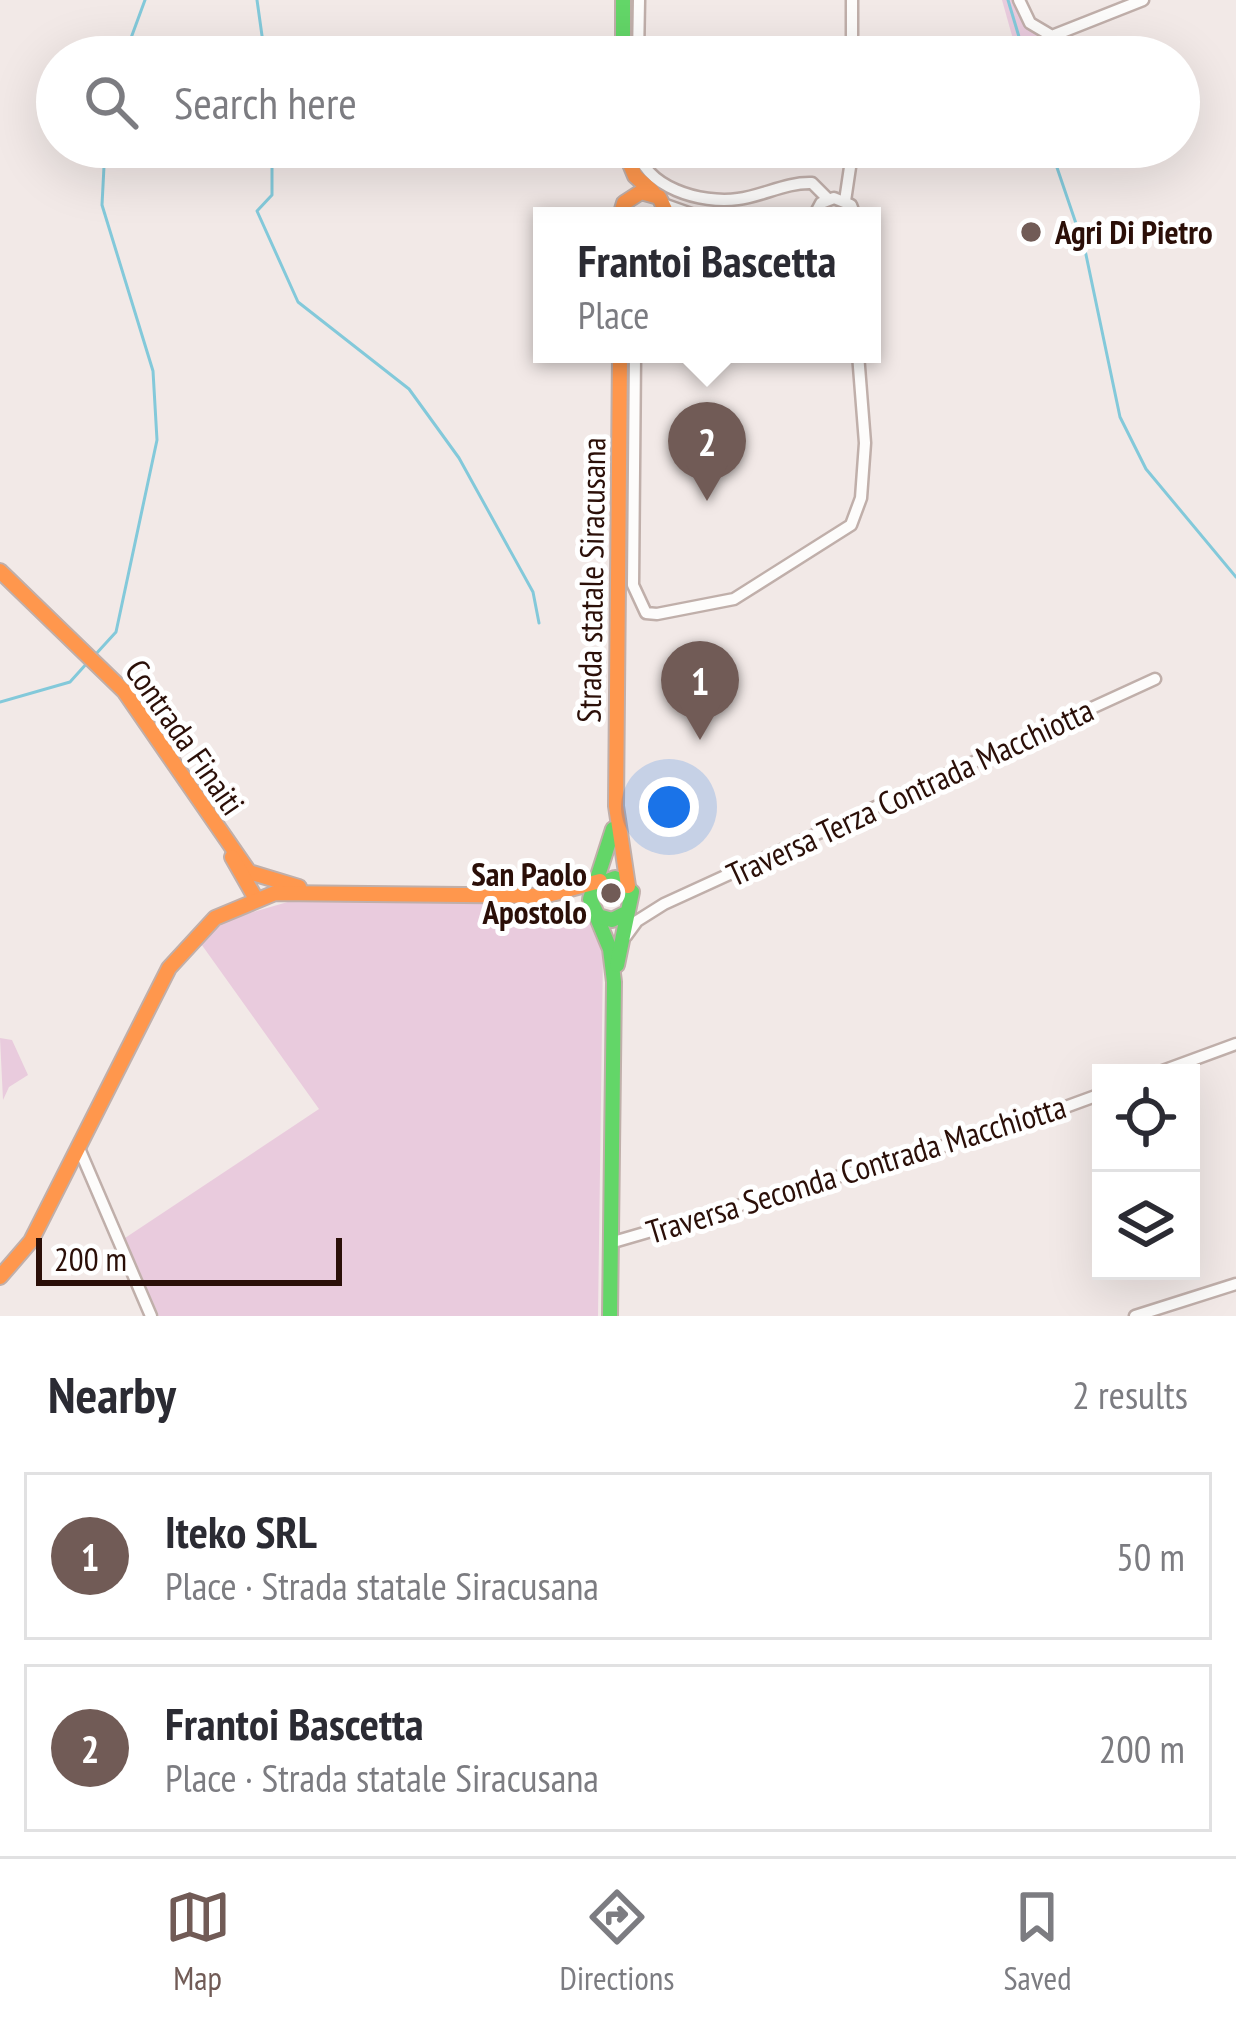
<!DOCTYPE html>
<meta charset="utf-8">
<style>
body{margin:0;font-family:"PT Sans Narrow",sans-serif;background:#f2f2f3;color:#2b2b33}
.controls{position:absolute;right:36px;bottom:36px;display:grid;overflow:hidden;border-radius:0px;box-shadow:0 12px 48px #0002}
.controls button{width:108px;height:108px;display:grid;place-items:center;padding:0;border:0;border-bottom:3px solid #e1e1e2;background:#fff;color:#2b2b33;font:60px sans-serif}
.scale{position:absolute;left:36px;bottom:30px;width:306px;box-sizing:border-box;padding-left:12px;border:6px solid #2b0f08;border-top:0;font-size:33px;line-height:42px;white-space:nowrap;color:#2b0f08;-webkit-text-stroke:9px #fff;paint-order:stroke}
.you{position:absolute;left:669px;top:807px;width:42px;height:42px;margin:-30px;border:9px solid #fff;border-radius:50%;background:#1a73e8;box-shadow:0 0 0 18px #1a73e833}
.badge{display:grid;place-items:center;width:78px;height:78px;border-radius:50%;background:#715b56;color:#fff;font-size:39px;font-weight:700}
.pin{position:absolute;translate:-50% -99px;filter:drop-shadow(0 3px 6px #0008)}
.pin::after{content:'';position:absolute;top:63px;width:42px;height:36px;background:inherit;clip-path:polygon(0 0,100% 0,50% 100%)}
.popup{position:absolute;left:533px;top:207px;width:348px;height:156px;box-sizing:border-box;display:grid;place-content:center;border-radius:0px;background:#fff;filter:drop-shadow(0 3px 9px #0005);font-size:39px;white-space:nowrap;color:#7c7c81}
.popup b{font-size:45px;color:#2b2b33}
.popup::after{content:'';position:absolute;left:50%;top:100%;margin-left:-24px;border:24px solid transparent;border-top-color:#fff}
.list{margin:0;padding:0;list-style:none}
h2{display:flex;justify-content:space-between;align-items:center;height:156px;margin:0;padding:0 48px;font-size:51px}
h2 small{font-size:39px;font-weight:400;color:#7c7c81}
.list li{display:grid;grid-template-columns:78px 1fr auto;gap:36px;align-items:center;box-sizing:border-box;height:168px;margin:0 24px 24px;padding:0 24px;border:3px solid #e1e1e2;border-radius:0px}
.list b{display:block;font-size:45px;white-space:nowrap}
.list p{margin:0;font-size:39px;white-space:nowrap;color:#7c7c81}
.list em{font-size:39px;font-style:normal;color:#7c7c81}
.icon{flex:none;width:66px;height:66px;fill:none;stroke:currentColor;stroke-width:2;stroke-linecap:round;stroke-linejoin:round}
.map{position:relative;flex:none;width:1236px;height:1316px;overflow:hidden}
.search{position:absolute;background:#fff;box-shadow:0 12px 48px #0002;left:36px;right:36px;top:36px;height:132px;display:flex;align-items:center;gap:30px;box-sizing:border-box;padding:0 42px;border-radius:66px;color:#7c7c81;font-size:45px}
.sheet{height:540px;background:#fff}
nav{display:flex;justify-content:space-around;align-items:center;box-sizing:border-box;height:168px;border-top:3px solid #e1e1e2;background:#fff;font-size:33px;color:#7c7c81}
nav a{display:grid;justify-items:center;gap:6px}
nav .on{color:#715b56}
.map>svg:first-child{display:block}
.green{fill:#e9cbdd}
.lines{fill:none;stroke-linecap:round;stroke-linejoin:round}
.stream{stroke:#83c9da;stroke-width:3}
.street-casing{stroke:#c0afaa;stroke-width:15}
.fast-casing{stroke:#c0afaa;stroke-width:18}
.slow-casing{stroke:#c0afaa;stroke-width:18}
.street{stroke:#fdfcfb;stroke-width:10}
.fast{stroke:#63d668;stroke-width:14}
.slow{stroke:#ff974d;stroke-width:14}
.poi-dot{fill:#715b56;stroke:#fff;stroke-width:4.5}
.labels{text-anchor:middle;stroke-width:10;stroke-linejoin:round;paint-order:stroke}
.poi-label{font-size:33px;font-weight:bold;fill:#2b0f08;stroke:#fff;text-anchor:start}
.street-label{font-size:33px;fill:#2b0f08;stroke:#fff}
</style>
<div class="map">
<svg width="1236" height="1316" viewBox="0 0 1236 1316">
<rect width="100%" height="100%" fill="#f2e9e7"/>
<!-- green -->
<g class="green">
<path d="M1002 0H1016L1037 36 1040 57H1018Z"/>
<path d="M298 899 542 902 588 920 603 954 598 1316H159L125 1238 319 1109 199 941 229 919Z"/>
<path d="M0 1038 12 1040 28 1075 9 1087 3 1100Z"/>
</g>
<g class="lines">
<!-- stream -->
<g class="stream">
<path d="M257 0 265 57"/>
<path d="M1008 0 1025 57"/>
<path d="M124 57 145 0"/>
<path d="M272 147V195L257 211 298 302 409 389 459 458 533 592 539 623"/>
<path d="M1050 147 1085 250 1120 417 1146 469 1236 577"/>
<path d="M95 655 116 632 157 440 153 371 102 205 105 147"/>
<path d="M0 702 70 682 88 662"/>
</g>
<defs>
<g id="street">
<path d="M852 0V57"/>
<path d="M1019 0 1030 23 1052 36 1143 0"/>
<path d="M638 57 639 0"/>
<path d="M637 147C644 188 701 204 738 199 763 196 786 182 812 183L828 199"/>
<path d="M845 201 853 147"/>
<path d="M666 205 697 216"/>
<path d="M814 216 821 203 834 198 851 205 855 216"/>
<path d="M635 354 633 585 646 613 657 614 734 599 851 525 861 498 865 443 858 354"/>
<path d="M626 936 637 921 664 904 1155 679"/>
<path d="M1157 1073 1236 1044"/>
<path d="M78 1146 151 1316"/>
<path d="M610 1243 1019 1124 1101 1094"/>
<path d="M1135 1316 1236 1284"/>
</g>
<g id="fast">
<path d="M623 0V57"/>
<path d="M596 882 613 829"/>
<path d="M595 913 610 949 614 982 610 1316"/>
<path d="M617 965 632 892 615 878 594 886 590 899 598 916 612 920 628 912"/>
</g>
<g id="slow">
<path d="M623 147 635 176 653 192"/>
<path d="M620 216 624 203 641 192 659 197 668 216"/>
<path d="M620 354 616 806 628 886"/>
<path d="M0 571 124 691 249 872 299 887"/>
<path d="M232 857 256 899"/>
<path d="M0 1277 31 1241 169 968 215 918 275 893 544 896 600 881"/>
</g>
</defs>
<!-- street casing -->
<use href="#street" class="street-casing"/>
<!-- fast casing -->
<use href="#fast" class="fast-casing"/>
<!-- slow casing -->
<use href="#slow" class="slow-casing"/>
<!-- street -->
<use href="#street" class="street"/>
<!-- fast -->
<use href="#fast" class="fast"/>
<!-- slow -->
<use href="#slow" class="slow"/>
</g>
<!-- markers -->
<g class="poi-dot">
<circle cx="1031" cy="232" r="12"/>
<circle cx="611" cy="893" r="12"/>
</g>
<g class="labels">
<!-- poi labels -->
<g class="poi-label">
<text x="1055" y="244">Agri Di Pietro</text>
<text x="587" y="886" text-anchor="end">San Paolo<tspan x="587" dy="38">Apostolo</tspan></text>
</g>
<!-- street labels -->
<g class="street-label">
<text transform="translate(591 580) rotate(-89)" y="12">Strada statale Siracusana</text>
<text transform="translate(185 737) rotate(55)" y="12">Contrada Finaiti</text>
<text transform="translate(910 792) rotate(-25)" y="12">Traversa Terza Contrada Macchiotta</text>
<text transform="translate(856 1169) rotate(-17)" y="12">Traversa Seconda Contrada Macchiotta</text>
</g>
</g>
</svg>
<div class="controls">
<button><svg class="icon" aria-label="locate" viewBox="0 0 24 24"><circle cx="12" cy="12" r="6"/><path d="M12 2v4M12 18v4M2 12h4M18 12h4"/></svg></button>
<button><svg class="icon" aria-label="layers" viewBox="0 0 24 24"><path d="M12 4l9 5-9 5-9-5zM3 14l9 5 9-5"/></svg></button>
</div>
<div class="scale">200 m</div>
<div class="you"></div>
<div class="pin badge" style="left:700px;top:740px">1</div>
<div class="pin badge" style="left:707px;top:501px">2</div>
<div class="popup"><b>Frantoi Bascetta</b>Place</div>
<div class="search"><svg class="icon" aria-label="search" viewBox="0 0 24 24"><circle cx="10" cy="10" r="6"/><path d="M15 15l6 6"/></svg>Search here</div>
</div>
<section class="sheet">
<h2>Nearby<small>2 results</small></h2>
<ul class="list">
<li><span class="badge">1</span><div><b>Iteko SRL</b><p>Place · Strada statale Siracusana</p></div><em>50 m</em></li>
<li><span class="badge">2</span><div><b>Frantoi Bascetta</b><p>Place · Strada statale Siracusana</p></div><em>200 m</em></li>
</ul>
</section>
<nav>
<a class="on"><svg class="icon" aria-label="map" viewBox="0 0 24 24"><path d="M3 6l6-2 6 2 6-2v14l-6 2-6-2-6 2zM9 4v14M15 6v14"/></svg>Map</a>
<a><svg class="icon" aria-label="directions" viewBox="0 0 24 24"><path d="M12 3l9 9-9 9-9-9zM9 14v-3h6M13 9l2 2-2 2"/></svg>Directions</a>
<a><svg class="icon" aria-label="saved" viewBox="0 0 24 24"><path d="M7 4h10v16l-5-4-5 4z"/></svg>Saved</a>
</nav>
